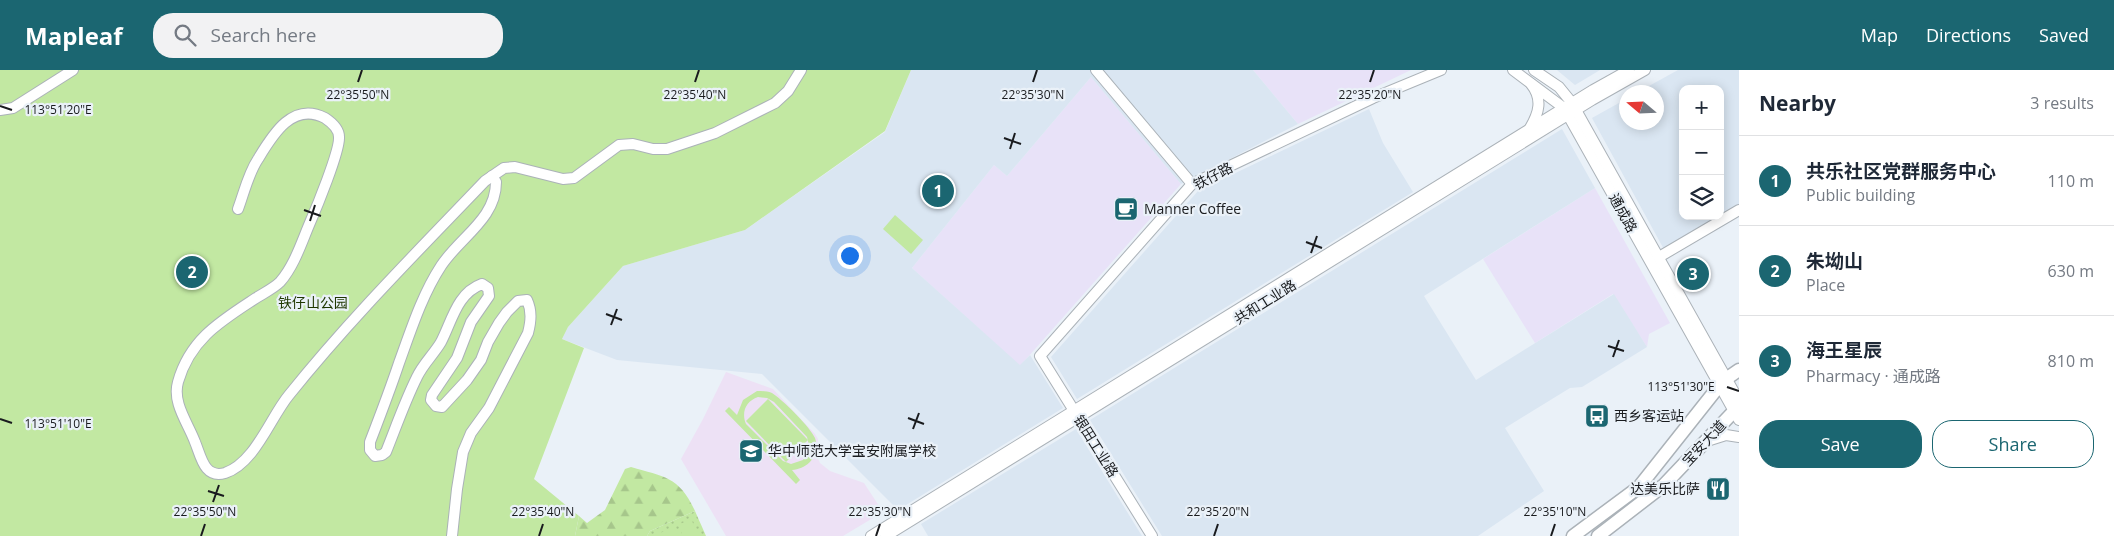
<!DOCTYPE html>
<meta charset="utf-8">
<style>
body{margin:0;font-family:"Open Sans","Noto Sans SC",sans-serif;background:#f2f2f3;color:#1f2937}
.controls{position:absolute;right:15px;top:15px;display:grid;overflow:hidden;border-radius:10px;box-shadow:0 2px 12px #0003}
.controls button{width:45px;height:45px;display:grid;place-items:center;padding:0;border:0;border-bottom:1px solid #e0e1e3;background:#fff;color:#1f2937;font:25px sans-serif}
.compass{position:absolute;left:1619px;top:15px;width:45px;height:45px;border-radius:50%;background:#fff;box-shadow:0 2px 12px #0003;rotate:289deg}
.you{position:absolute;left:849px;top:185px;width:18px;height:18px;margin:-12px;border:4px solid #fff;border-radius:50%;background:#1a73e8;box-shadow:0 0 0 8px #1a73e833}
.badge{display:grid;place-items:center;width:32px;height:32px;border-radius:50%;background:#1b6671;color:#fff;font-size:16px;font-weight:700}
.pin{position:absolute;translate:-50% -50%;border:2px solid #fff;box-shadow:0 1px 5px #0006}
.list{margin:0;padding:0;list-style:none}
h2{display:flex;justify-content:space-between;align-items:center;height:65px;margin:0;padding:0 20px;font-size:21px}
h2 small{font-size:16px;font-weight:400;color:#747a83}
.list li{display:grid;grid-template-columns:32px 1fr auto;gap:15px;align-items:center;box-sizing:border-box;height:90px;padding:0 20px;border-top:1px solid #e0e1e3}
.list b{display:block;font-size:19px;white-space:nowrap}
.list p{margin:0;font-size:16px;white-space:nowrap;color:#747a83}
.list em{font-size:16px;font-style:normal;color:#747a83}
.actions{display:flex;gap:10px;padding:15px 20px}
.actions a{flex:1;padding:11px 0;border:1px solid #1b6671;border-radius:20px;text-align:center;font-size:18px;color:#1b6671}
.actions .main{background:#1b6671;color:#fff}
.icon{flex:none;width:28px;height:28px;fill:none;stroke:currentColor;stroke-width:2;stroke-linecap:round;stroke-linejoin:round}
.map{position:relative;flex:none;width:1739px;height:466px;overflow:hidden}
header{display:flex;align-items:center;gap:30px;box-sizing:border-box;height:70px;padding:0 25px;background:#1b6671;color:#fff}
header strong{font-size:24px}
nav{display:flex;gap:28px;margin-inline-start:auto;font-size:18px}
.search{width:350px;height:45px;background:#f2f2f3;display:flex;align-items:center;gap:12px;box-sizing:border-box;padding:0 18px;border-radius:20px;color:#747a83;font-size:19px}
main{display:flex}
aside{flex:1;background:#fff}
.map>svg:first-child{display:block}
.commercial{fill:#e8e2f8}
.built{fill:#dae6f2;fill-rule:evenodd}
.education{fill:#ede1f5}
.grass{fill:url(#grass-dots)}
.forest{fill:url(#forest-firs)}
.park{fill:#c2e8a2;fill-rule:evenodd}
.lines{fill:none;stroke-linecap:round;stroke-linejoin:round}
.minor-casing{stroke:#abb2b8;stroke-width:12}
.major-casing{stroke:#abb2b8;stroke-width:15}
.minor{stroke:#fff;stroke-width:10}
.major{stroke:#fff;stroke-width:12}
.ticks{fill:none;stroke:#191b1e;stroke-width:2}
.labels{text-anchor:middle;stroke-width:4.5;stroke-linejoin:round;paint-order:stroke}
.street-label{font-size:14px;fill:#191b1e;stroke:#eaf1f8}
.poi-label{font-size:14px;fill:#191b1e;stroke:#eaf1f8;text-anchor:start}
.park-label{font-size:14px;fill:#1f3701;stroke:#eaf1f8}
.ticks-label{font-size:12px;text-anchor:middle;fill:#191b1e;stroke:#eaf1f8;stroke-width:4.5;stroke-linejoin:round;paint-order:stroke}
</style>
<header>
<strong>Mapleaf</strong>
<div class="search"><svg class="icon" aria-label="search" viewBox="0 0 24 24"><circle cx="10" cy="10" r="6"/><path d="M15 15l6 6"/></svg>Search here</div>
<nav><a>Map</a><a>Directions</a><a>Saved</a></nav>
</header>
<main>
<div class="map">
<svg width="1739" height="466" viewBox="0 0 1739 466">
<defs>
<pattern id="grass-dots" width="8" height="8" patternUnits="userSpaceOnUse" patternTransform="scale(1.25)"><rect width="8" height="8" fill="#c2e8a2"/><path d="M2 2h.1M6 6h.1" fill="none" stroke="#a6c68b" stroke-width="1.8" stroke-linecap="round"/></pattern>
<pattern id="forest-firs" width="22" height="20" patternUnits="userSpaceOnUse" patternTransform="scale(1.25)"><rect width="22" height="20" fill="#c2e8a2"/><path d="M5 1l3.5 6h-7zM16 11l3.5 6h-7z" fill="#a6c68b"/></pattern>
</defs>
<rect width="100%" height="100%" fill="#eaf1f8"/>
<!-- commercial -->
<g class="commercial">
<path d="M1253 0H1411L1298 54Z"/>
<path d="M1091 7 1181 114 1020 296 912 198 994 95 1007 106Z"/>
<path d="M1595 118 1670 253 1649 264 1647 277 1613 224 1535 273 1483 189Z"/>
</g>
<!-- built -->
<g class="built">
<path d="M911 0H1253L1298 54 1181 114 1091 7 1007 106 994 95 912 198 1020 295 1030 285 1063 338 898 440 762 304 617 290 562 269 568 257 623 196 745 160 885 62Z"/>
<path d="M1557 0H1600L1575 15Z"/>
<path d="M1678 0H1739V140L1666 183 1592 48 1626 29V52H1656V22H1638ZM1683 19H1720V146H1683Z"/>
<path d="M1369 39 1383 73 1413 122 1077 329 1051 287 1198 121Z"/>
<path d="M1562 59 1595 118 1424 226 1476 310 1614 224 1647 277 1582 317 1570 318 1505 358 1544 421 1478 466H1162L1090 350Z"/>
<path d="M1076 359 1142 466H928L921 454Z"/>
</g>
<!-- education -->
<path class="education" d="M726 302 773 319 815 364 818 369 816 384 820 393 830 401 864 413 883 442 843 466H726L681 389 703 349Z"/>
<!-- grass -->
<path class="grass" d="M695 441 706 466H647L650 461Z"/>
<!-- forest -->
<path class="forest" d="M631 397C664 407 679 406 695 441L650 461 647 466H575L579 446 587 453 605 440 625 399Z"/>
<!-- park -->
<g class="park">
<path d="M0 0H911L885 61 745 160 623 196 568 257 562 269 584 278 534 409 579 446 575 466H0Z"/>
<path d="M895 145 923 170 911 184 883 159Z"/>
<path d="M757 321C763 321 767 321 772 323 782 329 811 358 815 368 821 385 808 399 792 400L800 410 796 414 725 341 729 337 737 345 743 330ZM758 327 767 328 774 332 807 367 810 380 803 390 791 394 783 391 746 354C741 342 746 331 758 327Z"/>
<path d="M768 329 808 370 786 392 746 351Z"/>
<path d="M691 449 699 466H683L678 455Z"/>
<path d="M674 457 678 466H661L660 463Z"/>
</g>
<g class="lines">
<defs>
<g id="minor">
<path d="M1096 0 1192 114"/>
<path d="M1513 0 1564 38 1739 350"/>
<path d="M1534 0 1559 17 1572 33 1739 331"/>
<path d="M0 40 13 38 73 0"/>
<path d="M1530 58C1539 43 1543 29 1531 14"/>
<path d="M238 139C244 123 248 104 258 89 272 66 292 31 325 48 331 52 339 59 339 67 340 81 316 139 309 155 301 174 294 196 280 212 274 218 264 223 256 228 221 251 190 269 178 312 172 333 188 353 195 372 201 386 204 409 225 403 255 393 270 348 289 325 350 249 418 181 485 111L504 98 515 97 563 109 574 108 619 75 633 74 653 79H667L715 63 775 33 788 21 801 0"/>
<path d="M1659 187 1739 140"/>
<path d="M1707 371 1726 365 1739 367"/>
<path d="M452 466 457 419 463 382 471 363 489 338 528 263C531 251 532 241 527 230L518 231 507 242 499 253 488 272 481 290 467 310 442 337 436 336 431 330 432 325 457 288 471 252 489 226 488 218 482 214C457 223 452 251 441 272 434 284 423 294 417 307 405 331 396 357 386 382L382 385 375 386 370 380V372C380 346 390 320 399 293 411 260 422 225 441 196 460 167 496 149 496 112L492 106"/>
<path d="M871 466 1593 20 1629 0"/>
<path d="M886 466 1592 30 1645 0"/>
<path d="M1152 466 1040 286 1192 114 1373 28 1441 0"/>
</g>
<g id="major">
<path d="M1573 466 1639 417 1723 311 1739 300"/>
<path d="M1598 466 1664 415 1739 336"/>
</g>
</defs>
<!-- minor casing -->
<use href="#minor" class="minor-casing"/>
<!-- major casing -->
<use href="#major" class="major-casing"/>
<!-- minor -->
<use href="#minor" class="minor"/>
<!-- major -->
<use href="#major" class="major"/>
</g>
<!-- ticks -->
<path class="ticks" d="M358 12 362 0M695 12 699 0M1033 12 1037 0M1370 12 1374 0M0 36 12 40M1004 68 1021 74M1010 79 1015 63M304 140 321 146M310 151 315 135M1306 172 1322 178M1311 183 1317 166M606 244 622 250M611 255 617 239M1608 276 1624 281M1613 287 1619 270M1727 317 1739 321M908 348 924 354M0 349 12 353M913 359 919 343M208 421 224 426M213 432 219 415M201 466 205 454M539 466 543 454M876 466 880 454M1214 466 1218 454M1551 466 1555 454"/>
<!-- icons -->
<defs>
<symbol id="cafe-square" viewBox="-11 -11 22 22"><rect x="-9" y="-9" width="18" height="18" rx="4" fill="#1b6671" stroke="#eaf1f8"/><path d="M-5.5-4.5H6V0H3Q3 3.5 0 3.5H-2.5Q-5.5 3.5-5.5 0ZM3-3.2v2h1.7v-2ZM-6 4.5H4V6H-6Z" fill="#fff"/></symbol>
<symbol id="bus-square" viewBox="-11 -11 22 22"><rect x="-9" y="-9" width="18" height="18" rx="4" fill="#1b6671" stroke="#eaf1f8"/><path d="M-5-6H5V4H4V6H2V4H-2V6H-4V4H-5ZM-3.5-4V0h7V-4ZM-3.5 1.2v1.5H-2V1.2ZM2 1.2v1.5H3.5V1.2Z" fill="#fff"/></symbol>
<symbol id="school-square" viewBox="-11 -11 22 22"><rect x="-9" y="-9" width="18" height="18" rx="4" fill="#1b6671" stroke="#eaf1f8"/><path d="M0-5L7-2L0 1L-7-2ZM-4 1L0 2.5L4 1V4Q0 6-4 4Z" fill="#fff"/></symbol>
<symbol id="restaurant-square" viewBox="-11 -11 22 22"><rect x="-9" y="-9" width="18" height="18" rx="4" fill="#1b6671" stroke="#eaf1f8"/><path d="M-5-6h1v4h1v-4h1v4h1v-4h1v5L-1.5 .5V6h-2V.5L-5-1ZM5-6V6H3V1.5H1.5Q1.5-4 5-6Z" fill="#fff"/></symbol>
</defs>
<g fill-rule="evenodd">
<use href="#cafe-square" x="1112" y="125" width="28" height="28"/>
<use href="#bus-square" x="1583" y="332" width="28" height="28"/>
<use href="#school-square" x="737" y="367" width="28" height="28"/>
<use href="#restaurant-square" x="1704" y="405" width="28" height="28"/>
</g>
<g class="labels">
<!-- street labels -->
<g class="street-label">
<text transform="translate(1213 106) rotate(-28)" y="5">铁仔路</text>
<text transform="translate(1623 143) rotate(61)" y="5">通成路</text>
<text transform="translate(1265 232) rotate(-32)" y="5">共和工业路</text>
<text transform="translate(1704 373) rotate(-47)" y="5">宝安大道</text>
<text transform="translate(1096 376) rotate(58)" y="5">银田工业路</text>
</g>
<!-- poi labels -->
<g class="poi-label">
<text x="1144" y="144">Manner Coffee</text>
<text x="1614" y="351">西乡客运站</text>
<text x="768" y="386">华中师范大学宝安附属学校</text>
<text x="1700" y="424" text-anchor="end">达美乐比萨</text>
</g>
<!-- park labels -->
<g class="park-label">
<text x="313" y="238">铁仔山公园</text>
</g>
</g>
<g class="ticks-label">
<text x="358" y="29">22°35'50"N</text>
<text x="695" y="29">22°35'40"N</text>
<text x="1033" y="29">22°35'30"N</text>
<text x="1370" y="29">22°35'20"N</text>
<text x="58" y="44">113°51'20"E</text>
<text x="1681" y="321">113°51'30"E</text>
<text x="58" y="358">113°51'10"E</text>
<text x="205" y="446">22°35'50"N</text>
<text x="543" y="446">22°35'40"N</text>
<text x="880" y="446">22°35'30"N</text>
<text x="1218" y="446">22°35'20"N</text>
<text x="1555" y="446">22°35'10"N</text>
</g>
</svg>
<div class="controls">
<button>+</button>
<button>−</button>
<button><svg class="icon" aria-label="layers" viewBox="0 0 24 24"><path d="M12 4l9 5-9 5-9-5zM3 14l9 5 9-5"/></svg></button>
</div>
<svg class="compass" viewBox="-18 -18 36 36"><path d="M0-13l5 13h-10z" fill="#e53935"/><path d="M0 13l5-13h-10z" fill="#747a83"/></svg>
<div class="you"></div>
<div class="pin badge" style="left:938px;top:121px">1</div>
<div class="pin badge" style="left:192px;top:202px">2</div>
<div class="pin badge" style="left:1693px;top:204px">3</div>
</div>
<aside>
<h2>Nearby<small>3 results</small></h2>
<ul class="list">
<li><span class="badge">1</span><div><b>共乐社区党群服务中心</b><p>Public building</p></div><em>110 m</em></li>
<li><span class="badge">2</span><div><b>朱坳山</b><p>Place</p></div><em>630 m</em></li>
<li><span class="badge">3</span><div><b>海王星辰</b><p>Pharmacy · 通成路</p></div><em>810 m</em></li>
</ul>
<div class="actions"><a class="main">Save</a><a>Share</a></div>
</aside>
</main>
